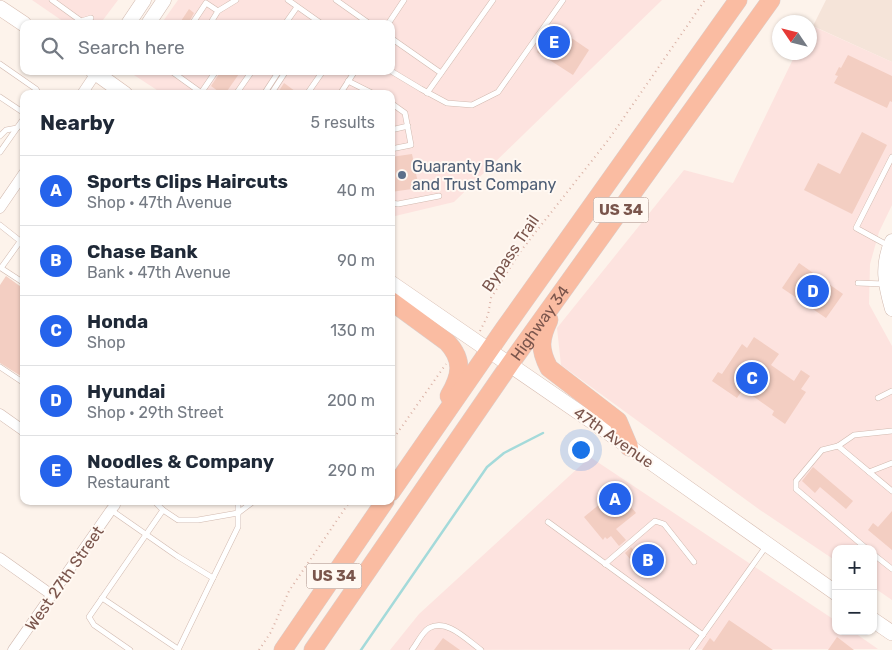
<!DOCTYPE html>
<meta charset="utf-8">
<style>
body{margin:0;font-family:Rubik,sans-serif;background:#f6f6f7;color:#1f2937}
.controls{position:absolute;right:15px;bottom:15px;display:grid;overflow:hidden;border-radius:10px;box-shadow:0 1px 4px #0004}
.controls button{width:45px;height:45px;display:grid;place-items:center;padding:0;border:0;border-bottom:1px solid #e0e1e3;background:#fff;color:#1f2937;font:25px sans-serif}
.compass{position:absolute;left:772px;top:15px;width:45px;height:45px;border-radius:50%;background:#fff;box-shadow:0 1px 4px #0004;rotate:305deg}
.you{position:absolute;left:580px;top:449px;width:18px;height:18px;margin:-12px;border:4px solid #fff;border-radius:50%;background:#1a73e8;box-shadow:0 0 0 8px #1a73e833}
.badge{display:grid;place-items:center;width:32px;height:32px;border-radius:50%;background:#2563eb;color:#fff;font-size:16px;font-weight:700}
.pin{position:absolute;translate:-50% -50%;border:2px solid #fff;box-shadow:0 1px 5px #0006}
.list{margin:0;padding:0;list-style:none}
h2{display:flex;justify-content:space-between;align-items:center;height:65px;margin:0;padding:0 20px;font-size:21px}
h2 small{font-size:16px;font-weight:400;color:#747a83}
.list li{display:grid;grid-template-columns:32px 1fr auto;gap:15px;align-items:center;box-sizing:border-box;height:70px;padding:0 20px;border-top:1px solid #e0e1e3}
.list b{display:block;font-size:19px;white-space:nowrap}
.list p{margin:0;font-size:16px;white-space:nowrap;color:#747a83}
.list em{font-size:16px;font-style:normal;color:#747a83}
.icon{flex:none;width:28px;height:28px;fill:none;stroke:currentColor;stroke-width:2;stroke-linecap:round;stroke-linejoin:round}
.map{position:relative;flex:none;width:892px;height:650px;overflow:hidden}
.search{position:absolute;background:#fff;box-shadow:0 1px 4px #0004;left:20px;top:20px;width:375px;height:55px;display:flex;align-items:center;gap:12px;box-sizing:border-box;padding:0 18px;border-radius:10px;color:#747a83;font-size:19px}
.panel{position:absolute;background:#fff;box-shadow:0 1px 4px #0004;left:20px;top:90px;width:375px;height:415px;border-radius:10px}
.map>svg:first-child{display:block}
.residential{fill:#f5e4d9}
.commercial{fill:#fde3df}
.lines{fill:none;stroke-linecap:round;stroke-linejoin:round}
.stream{stroke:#a4dada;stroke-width:2.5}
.building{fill:#f3cec2}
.service-casing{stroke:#d1b9af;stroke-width:6}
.minor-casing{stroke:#d1b9af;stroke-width:11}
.tertiary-casing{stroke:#d1b9af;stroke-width:15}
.secondary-casing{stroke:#d6bbaf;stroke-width:16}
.trunk-casing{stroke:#dacfcd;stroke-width:19}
.path{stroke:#d9b0a4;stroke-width:2;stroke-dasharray:1 4;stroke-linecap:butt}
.service{stroke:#fff;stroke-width:5}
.minor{stroke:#fff;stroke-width:10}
.tertiary{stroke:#fff;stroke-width:14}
.secondary{stroke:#fff;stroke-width:15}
.trunk{stroke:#fabca2;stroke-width:18}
.service-dot{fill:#5c6f8a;stroke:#fff8f2;stroke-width:2}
.labels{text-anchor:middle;stroke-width:4;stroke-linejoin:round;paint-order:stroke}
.shield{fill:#fff8f2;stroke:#a2867e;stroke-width:1}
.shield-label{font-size:15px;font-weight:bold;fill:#7a554c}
.service-label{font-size:16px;fill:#4e5e75;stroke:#fff8f2;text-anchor:start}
.street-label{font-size:16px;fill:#7a554c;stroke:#fff8f2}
</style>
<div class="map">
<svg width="892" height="650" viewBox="0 0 892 650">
<rect width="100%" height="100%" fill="#fdf3eb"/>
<!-- residential -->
<path class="residential" d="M826 0H892V62L813 26Z"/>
<!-- commercial -->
<g class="commercial">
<path d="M32 0H118L100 24H67Z"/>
<path d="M178 0H662L454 202 391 217V94H163L134 75V71H391V24H161Z"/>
<path d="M810 25 892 62V205L879 232 870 264 869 304 892 346V600L873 587V549H836V561L760 510 561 365 557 328 684 170 733 183 796 53 810 52Z"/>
<path d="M590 457 836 621V631H852L878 649 390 650 419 614Z"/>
</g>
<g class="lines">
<!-- stream -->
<path class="stream" d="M361 650 487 467 504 453 543 433"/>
</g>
<!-- building -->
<g class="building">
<path d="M189 9 194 13 188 24H179Z"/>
<path d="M554 26 589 50 573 75 537 52Z"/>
<path d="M848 55 892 76V102L890 101 887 108 834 83 838 76 835 75 839 67 841 68Z"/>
<path d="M221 71H241L225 94H222L211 86Z"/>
<path d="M284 83 299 94H277Z"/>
<path d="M862 132 887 145 852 214 804 190 818 163 840 174Z"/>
<path d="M412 154 419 188 391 192V157Z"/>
<path d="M799 263 843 294 826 318 782 288Z"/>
<path d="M6 276 24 289V378L0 363V285Z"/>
<path d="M754 337 779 354 771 365 794 381 801 370 810 376 801 389 806 392 785 424 772 415 774 411 743 389 737 398 712 381 718 372 722 374 742 344 747 348Z"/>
<path d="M813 467 853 501 846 509 820 487 815 493 802 481Z"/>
<path d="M617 490 636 513 616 529 626 540 619 546 611 536 607 539 605 537 603 540 584 517Z"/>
<path d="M892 511V550L868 530 873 523 878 527Z"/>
<path d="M650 542 666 562 646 578 625 553 631 547 635 552 638 551Z"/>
<path d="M729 620 773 650H702L710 638 714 642Z"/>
<path d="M837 637 854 650H828Z"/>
<path d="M443 638 460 650H434Z"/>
</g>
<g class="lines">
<defs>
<g id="service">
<path d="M52 0 81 21 91 18"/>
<path d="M288 0 322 24"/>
<path d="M336 0 370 24"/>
<path d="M192 24 206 3 218 11"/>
<path d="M210 24 218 11 236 0"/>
<path d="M252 24H254"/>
<path d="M285 24 297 7"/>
<path d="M388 24 404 0"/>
<path d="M391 38 441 73"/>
<path d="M0 64 36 89 39 94"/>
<path d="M171 71 203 94"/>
<path d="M391 71 421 89 447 103 472 105 498 92 563 0"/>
<path d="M348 81 374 94"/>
<path d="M201 93 216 71"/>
<path d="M427 93 493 0"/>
<path d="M236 94 252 71"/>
<path d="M264 94 279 71"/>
<path d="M271 94 286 71"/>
<path d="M307 94 323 71"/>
<path d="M340 94 355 71"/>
<path d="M0 97 24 113"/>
<path d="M391 103 405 113 411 145 391 149"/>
<path d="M391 130 408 126"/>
<path d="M0 136 6 130 17 128"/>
<path d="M0 152 24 118"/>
<path d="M391 203 398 204 439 196"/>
<path d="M0 225 24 244"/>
<path d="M24 236 1 268 24 283"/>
<path d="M889 246 856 228 892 157"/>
<path d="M858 283 884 284"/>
<path d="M0 367 24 383"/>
<path d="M878 398 892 391"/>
<path d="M838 446 892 491"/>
<path d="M869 472 892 463"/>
<path d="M111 510 177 556 213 578 238 527V501"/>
<path d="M163 510 178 520H198L238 513 254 501"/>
<path d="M548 522 703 635"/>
<path d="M867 549 796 489V481L822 450 838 446 854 435 892 431"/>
<path d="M873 554 892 569"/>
<path d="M605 564 655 521 664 524 694 562"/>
<path d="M102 598 178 649"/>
<path d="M130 650 94 625 89 617 163 510 154 501"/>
<path d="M178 650 213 578"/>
<path d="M412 650C417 644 422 632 429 628 447 618 467 640 481 650"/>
<path d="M692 650 767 545"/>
</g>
<g id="minor">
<path d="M82 94 96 73"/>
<path d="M0 208 24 173"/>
<path d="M0 414 24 431"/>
<path d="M0 558 52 595"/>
<path d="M13 650 111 510 115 505 114 501"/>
</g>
<g id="tertiary">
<path d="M128 24 144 0"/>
<path d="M148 24 164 0"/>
<path d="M892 241C881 265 885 285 892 309"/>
</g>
<g id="secondary">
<path d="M0 8 24 24"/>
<path d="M93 71 125 94"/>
<path d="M391 283 628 446 836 593"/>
<path d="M873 620 892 633"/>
</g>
<g id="trunk">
<path d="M391 301 447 342C464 360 461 376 449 396"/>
<path d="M549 320C540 339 539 349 549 368L618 421 629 447"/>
<path d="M391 492 504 329 738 0"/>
<path d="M283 650 385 501"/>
<path id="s1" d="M313 650 510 364 771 0"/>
</g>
</defs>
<!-- service casing -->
<use href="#service" class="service-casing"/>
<!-- minor casing -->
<use href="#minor" class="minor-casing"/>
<!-- tertiary casing -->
<use href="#tertiary" class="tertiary-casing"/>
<!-- secondary casing -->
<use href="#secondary" class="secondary-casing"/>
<!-- trunk casing -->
<use href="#trunk" class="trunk-casing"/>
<!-- path -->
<g class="path">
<path d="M480 331 488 315 491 298 520 252 609 139 705 0"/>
<path d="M391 442 446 364"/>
<path d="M259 650 271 632 289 591 350 501"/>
</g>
<!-- service -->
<use href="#service" class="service"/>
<!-- minor -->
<use href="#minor" class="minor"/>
<!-- tertiary -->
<use href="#tertiary" class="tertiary"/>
<!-- secondary -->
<use href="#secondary" class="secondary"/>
<!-- trunk -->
<use href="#trunk" class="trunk"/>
</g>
<!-- markers -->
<circle class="service-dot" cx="402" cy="175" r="5"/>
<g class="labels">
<!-- shield labels -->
<g class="shield">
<rect x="593.5" y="197.5" width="55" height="25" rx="4"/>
<rect x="306.5" y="563.5" width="55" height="25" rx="4"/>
</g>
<g class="shield-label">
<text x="621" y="215">US 34</text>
<text x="334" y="581">US 34</text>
</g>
<!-- service labels -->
<g class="service-label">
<text x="412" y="172">Guaranty Bank<tspan x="412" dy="18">and Trust Company</tspan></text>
</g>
<!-- street labels -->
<g class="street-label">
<text transform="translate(510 253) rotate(-56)" y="6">Bypass Trail</text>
<text dy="6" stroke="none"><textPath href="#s1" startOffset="398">Highway 34</textPath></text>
<text transform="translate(614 437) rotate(35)" y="6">47th Avenue</text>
<text transform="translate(64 578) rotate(-55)" y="6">West 27th Street</text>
</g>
</g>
</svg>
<div class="controls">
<button>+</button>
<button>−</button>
</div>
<svg class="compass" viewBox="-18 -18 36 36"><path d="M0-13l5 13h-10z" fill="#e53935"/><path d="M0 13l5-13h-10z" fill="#747a83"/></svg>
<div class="you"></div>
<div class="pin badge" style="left:615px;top:499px">A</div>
<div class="pin badge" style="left:648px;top:560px">B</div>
<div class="pin badge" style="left:752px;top:378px">C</div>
<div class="pin badge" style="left:813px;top:291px">D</div>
<div class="pin badge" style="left:554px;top:42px">E</div>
<div class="search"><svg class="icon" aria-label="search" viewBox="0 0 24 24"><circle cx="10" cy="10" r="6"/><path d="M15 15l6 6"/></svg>Search here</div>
<section class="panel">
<h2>Nearby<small>5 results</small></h2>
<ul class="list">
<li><span class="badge">A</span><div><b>Sports Clips Haircuts</b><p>Shop · 47th Avenue</p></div><em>40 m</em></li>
<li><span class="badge">B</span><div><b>Chase Bank</b><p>Bank · 47th Avenue</p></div><em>90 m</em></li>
<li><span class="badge">C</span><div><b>Honda</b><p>Shop</p></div><em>130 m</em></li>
<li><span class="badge">D</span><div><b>Hyundai</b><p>Shop · 29th Street</p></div><em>200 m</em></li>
<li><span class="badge">E</span><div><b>Noodles &amp; Company</b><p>Restaurant</p></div><em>290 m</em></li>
</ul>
</section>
</div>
